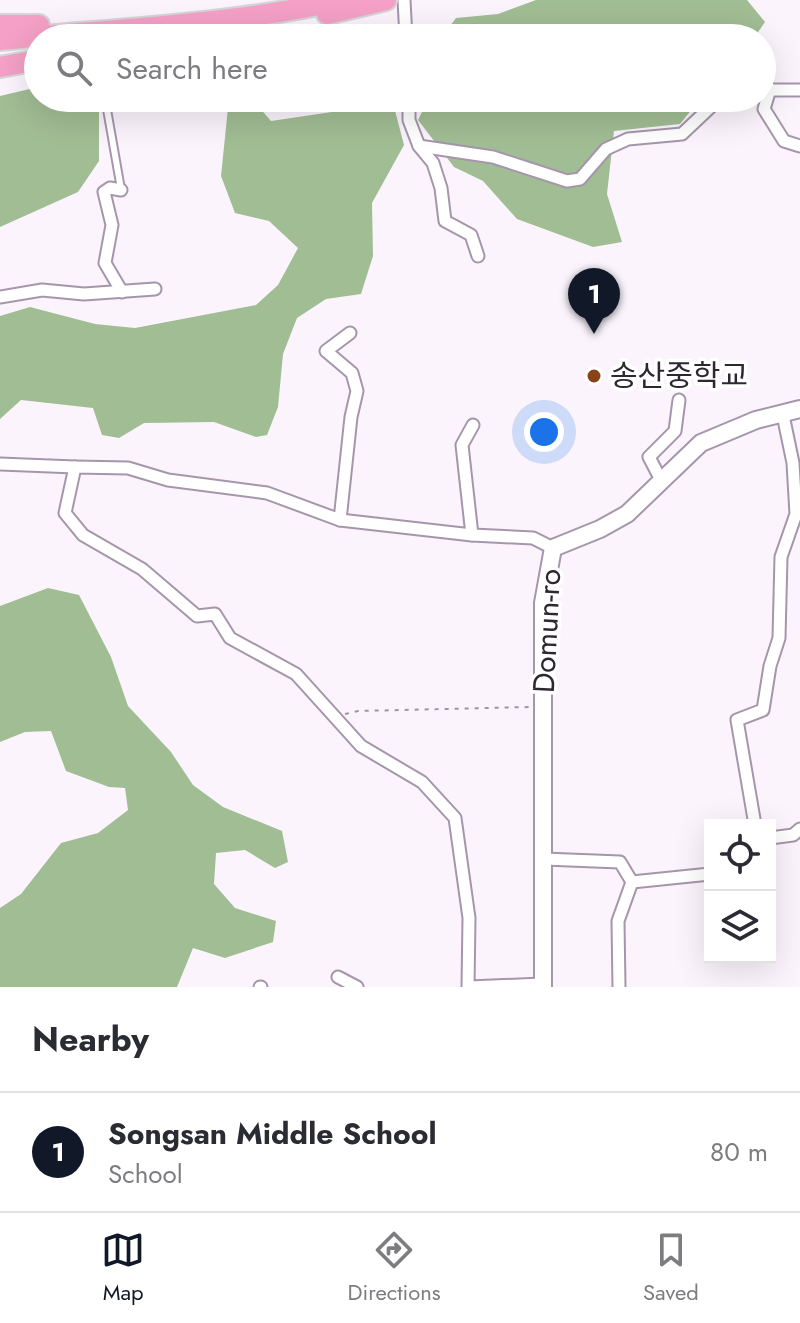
<!DOCTYPE html>
<meta charset="utf-8">
<style>
body{margin:0;font-family:Jost,"Noto Sans KR",sans-serif;background:#f2f2f3;color:#2b2b33}
.controls{position:absolute;right:24px;bottom:24px;display:grid;overflow:hidden;border-radius:0px;box-shadow:0 8px 32px #0002}
.controls button{width:72px;height:72px;display:grid;place-items:center;padding:0;border:0;border-bottom:2px solid #e1e1e2;background:#fff;color:#2b2b33;font:40px sans-serif}
.you{position:absolute;left:544px;top:432px;width:28px;height:28px;margin:-20px;border:6px solid #fff;border-radius:50%;background:#1a73e8;box-shadow:0 0 0 12px #1a73e833}
.badge{display:grid;place-items:center;width:52px;height:52px;border-radius:50%;background:#111827;color:#fff;font-size:26px;font-weight:700}
.pin{position:absolute;translate:-50% -66px;filter:drop-shadow(0 2px 4px #0008)}
.pin::after{content:'';position:absolute;top:42px;width:28px;height:24px;background:inherit;clip-path:polygon(0 0,100% 0,50% 100%)}
.list{margin:0;padding:0;list-style:none}
h2{display:flex;justify-content:space-between;align-items:center;height:104px;margin:0;padding:0 32px;font-size:34px}
h2 small{font-size:26px;font-weight:400;color:#7c7c81}
.list li{display:grid;grid-template-columns:52px 1fr auto;gap:24px;align-items:center;box-sizing:border-box;height:120px;padding:0 32px;border-top:2px solid #e1e1e2}
.list b{display:block;font-size:30px;white-space:nowrap}
.list p{margin:0;font-size:26px;white-space:nowrap;color:#7c7c81}
.list em{font-size:26px;font-style:normal;color:#7c7c81}
.icon{flex:none;width:44px;height:44px;fill:none;stroke:currentColor;stroke-width:2;stroke-linecap:round;stroke-linejoin:round}
.map{position:relative;flex:none;width:800px;height:987px;overflow:hidden}
.search{position:absolute;background:#fff;box-shadow:0 8px 32px #0002;left:24px;right:24px;top:24px;height:88px;display:flex;align-items:center;gap:20px;box-sizing:border-box;padding:0 28px;border-radius:44px;color:#7c7c81;font-size:30px}
.sheet{height:224px;background:#fff}
nav{display:flex;justify-content:space-around;align-items:center;box-sizing:border-box;height:112px;border-top:2px solid #e1e1e2;background:#fff;font-size:22px;color:#7c7c81}
nav a{display:grid;justify-items:center;gap:4px}
nav .on{color:#111827}
.map>svg:first-child{display:block}
.forest{fill:#a1bd94}
.lines{fill:none;stroke-linecap:round;stroke-linejoin:round}
.lane-casing{stroke:#a596ab;stroke-width:10}
.street-casing{stroke:#a596ab;stroke-width:15}
.secondary-casing{stroke:#a596ab;stroke-width:20}
.highway-casing{stroke:#d5d4d6;stroke-width:24}
.path{stroke:#9b959e;stroke-width:2;stroke-dasharray:4 6;stroke-linecap:butt}
.lane{stroke:#fff;stroke-width:6}
.street{stroke:#fff;stroke-width:11}
.secondary{stroke:#fff;stroke-width:16}
.highway{stroke:#f4a0c7;stroke-width:20}
.poi-dot{fill:#884418;stroke:#fff;stroke-width:3}
.labels{text-anchor:middle;stroke-width:7;stroke-linejoin:round;paint-order:stroke}
.poi-label{font-size:30px;fill:#2d2730;stroke:#fff;text-anchor:start}
.street-label{font-size:30px;fill:#2d2730;stroke:#fff}
</style>
<div class="map">
<svg width="800" height="987" viewBox="0 0 800 987">
<rect width="100%" height="100%" fill="#fbf4fd"/>
<!-- forest -->
<g class="forest">
<path d="M536 0H747L765 22 754 38H482L460 29 453 32 451 38H441L456 18 498 14Z"/>
<path d="M38 87V98H99V161L78 192 0 227V96Z"/>
<path d="M229 98H251L271 121 393 103 404 145 372 203 373 256 361 294 326 299 297 318 283 354 278 407 267 435 256 437 214 422 144 423 119 438 102 435 93 408 21 400 0 419V316L30 307 95 324 135 328 256 305 278 285 298 248 269 221 235 213 221 176Z"/>
<path d="M429 98H701L680 124 614 131 607 194 622 242 593 247 517 219 483 181 454 167 418 120Z"/>
<path d="M48 588 79 595 111 657 128 706 171 752 193 785 223 807 282 831 288 862 275 868 245 850 216 853 214 884 235 908 276 921 273 942 225 958 193 948 177 987H0V908L21 894 61 843 98 833 128 810 125 788 109 787 66 771 51 731 25 732 0 742V606Z"/>
</g>
<g class="lines">
<defs>
<g id="lane">
<path d="M340 38C362 29 383 33 406 37"/>
<path d="M105 98 121 189"/>
</g>
<g id="street">
<path d="M404 0 406 38"/>
<path d="M770 89 764 109 784 141 800 146"/>
<path d="M765 90H800"/>
<path d="M409 98V120L419 146 433 163 441 188 445 221 471 235 478 256"/>
<path d="M419 146 493 157 567 181 580 179 606 149 628 139 682 134 718 100 726 98"/>
<path d="M121 190 110 188 104 192 112 225 105 263 122 292"/>
<path d="M0 297 42 290 84 294 155 289"/>
<path d="M350 333 326 351 352 373 357 391 351 417 340 520 267 493 168 480 128 468 75 467 65 513 83 535 142 569 197 616 215 614 230 638 296 674 361 746 422 782 455 818 469 918 468 987"/>
<path d="M0 464 75 467"/>
<path d="M661 480 649 457 675 431 679 400"/>
<path d="M340 520 472 535 462 445 473 425"/>
<path d="M472 535 533 538 553 548"/>
<path d="M755 825 737 720 763 710 770 666 779 638 781 557 796 514 793 463 783 415"/>
<path d="M770 838 793 835 800 829"/>
<path d="M544 859 620 862 632 882 710 874"/>
<path d="M338 977 357 987"/>
<path d="M260 987H261"/>
<path d="M469 987 542 984"/>
<path d="M619 987 618 921 632 882"/>
</g>
<path id="secondary" d="M543 987V603L553 548 600 529 627 514 701 443 756 420 800 409"/>
<g id="highway">
<path d="M327 14 386 0"/>
<path d="M0 25H39"/>
<path d="M0 40C114 29 231 25 342 0"/>
<path d="M0 67 38 60"/>
</g>
</defs>
<!-- lane casing -->
<use href="#lane" class="lane-casing"/>
<!-- street casing -->
<use href="#street" class="street-casing"/>
<!-- secondary casing -->
<use href="#secondary" class="secondary-casing"/>
<!-- highway casing -->
<use href="#highway" class="highway-casing"/>
<!-- path -->
<path class="path" d="M345 714 358 711 530 707"/>
<!-- lane -->
<use href="#lane" class="lane"/>
<!-- street -->
<use href="#street" class="street"/>
<!-- secondary -->
<use href="#secondary" class="secondary"/>
<!-- highway -->
<use href="#highway" class="highway"/>
</g>
<!-- markers -->
<circle class="poi-dot" cx="594" cy="376" r="8"/>
<g class="labels">
<!-- poi labels -->
<g class="poi-label">
<text x="610" y="386">송산중학교</text>
</g>
<!-- street labels -->
<g class="street-label">
<text transform="translate(547 631) rotate(-87)" y="10">Domun-ro</text>
</g>
</g>
</svg>
<div class="controls">
<button><svg class="icon" aria-label="locate" viewBox="0 0 24 24"><circle cx="12" cy="12" r="6"/><path d="M12 2v4M12 18v4M2 12h4M18 12h4"/></svg></button>
<button><svg class="icon" aria-label="layers" viewBox="0 0 24 24"><path d="M12 4l9 5-9 5-9-5zM3 14l9 5 9-5"/></svg></button>
</div>
<div class="you"></div>
<div class="pin badge" style="left:594px;top:334px">1</div>
<div class="search"><svg class="icon" aria-label="search" viewBox="0 0 24 24"><circle cx="10" cy="10" r="6"/><path d="M15 15l6 6"/></svg>Search here</div>
</div>
<section class="sheet">
<h2>Nearby<small></small></h2>
<ul class="list">
<li><span class="badge">1</span><div><b>Songsan Middle School</b><p>School</p></div><em>80 m</em></li>
</ul>
</section>
<nav>
<a class="on"><svg class="icon" aria-label="map" viewBox="0 0 24 24"><path d="M3 6l6-2 6 2 6-2v14l-6 2-6-2-6 2zM9 4v14M15 6v14"/></svg>Map</a>
<a><svg class="icon" aria-label="directions" viewBox="0 0 24 24"><path d="M12 3l9 9-9 9-9-9zM9 14v-3h6M13 9l2 2-2 2"/></svg>Directions</a>
<a><svg class="icon" aria-label="saved" viewBox="0 0 24 24"><path d="M7 4h10v16l-5-4-5 4z"/></svg>Saved</a>
</nav>
